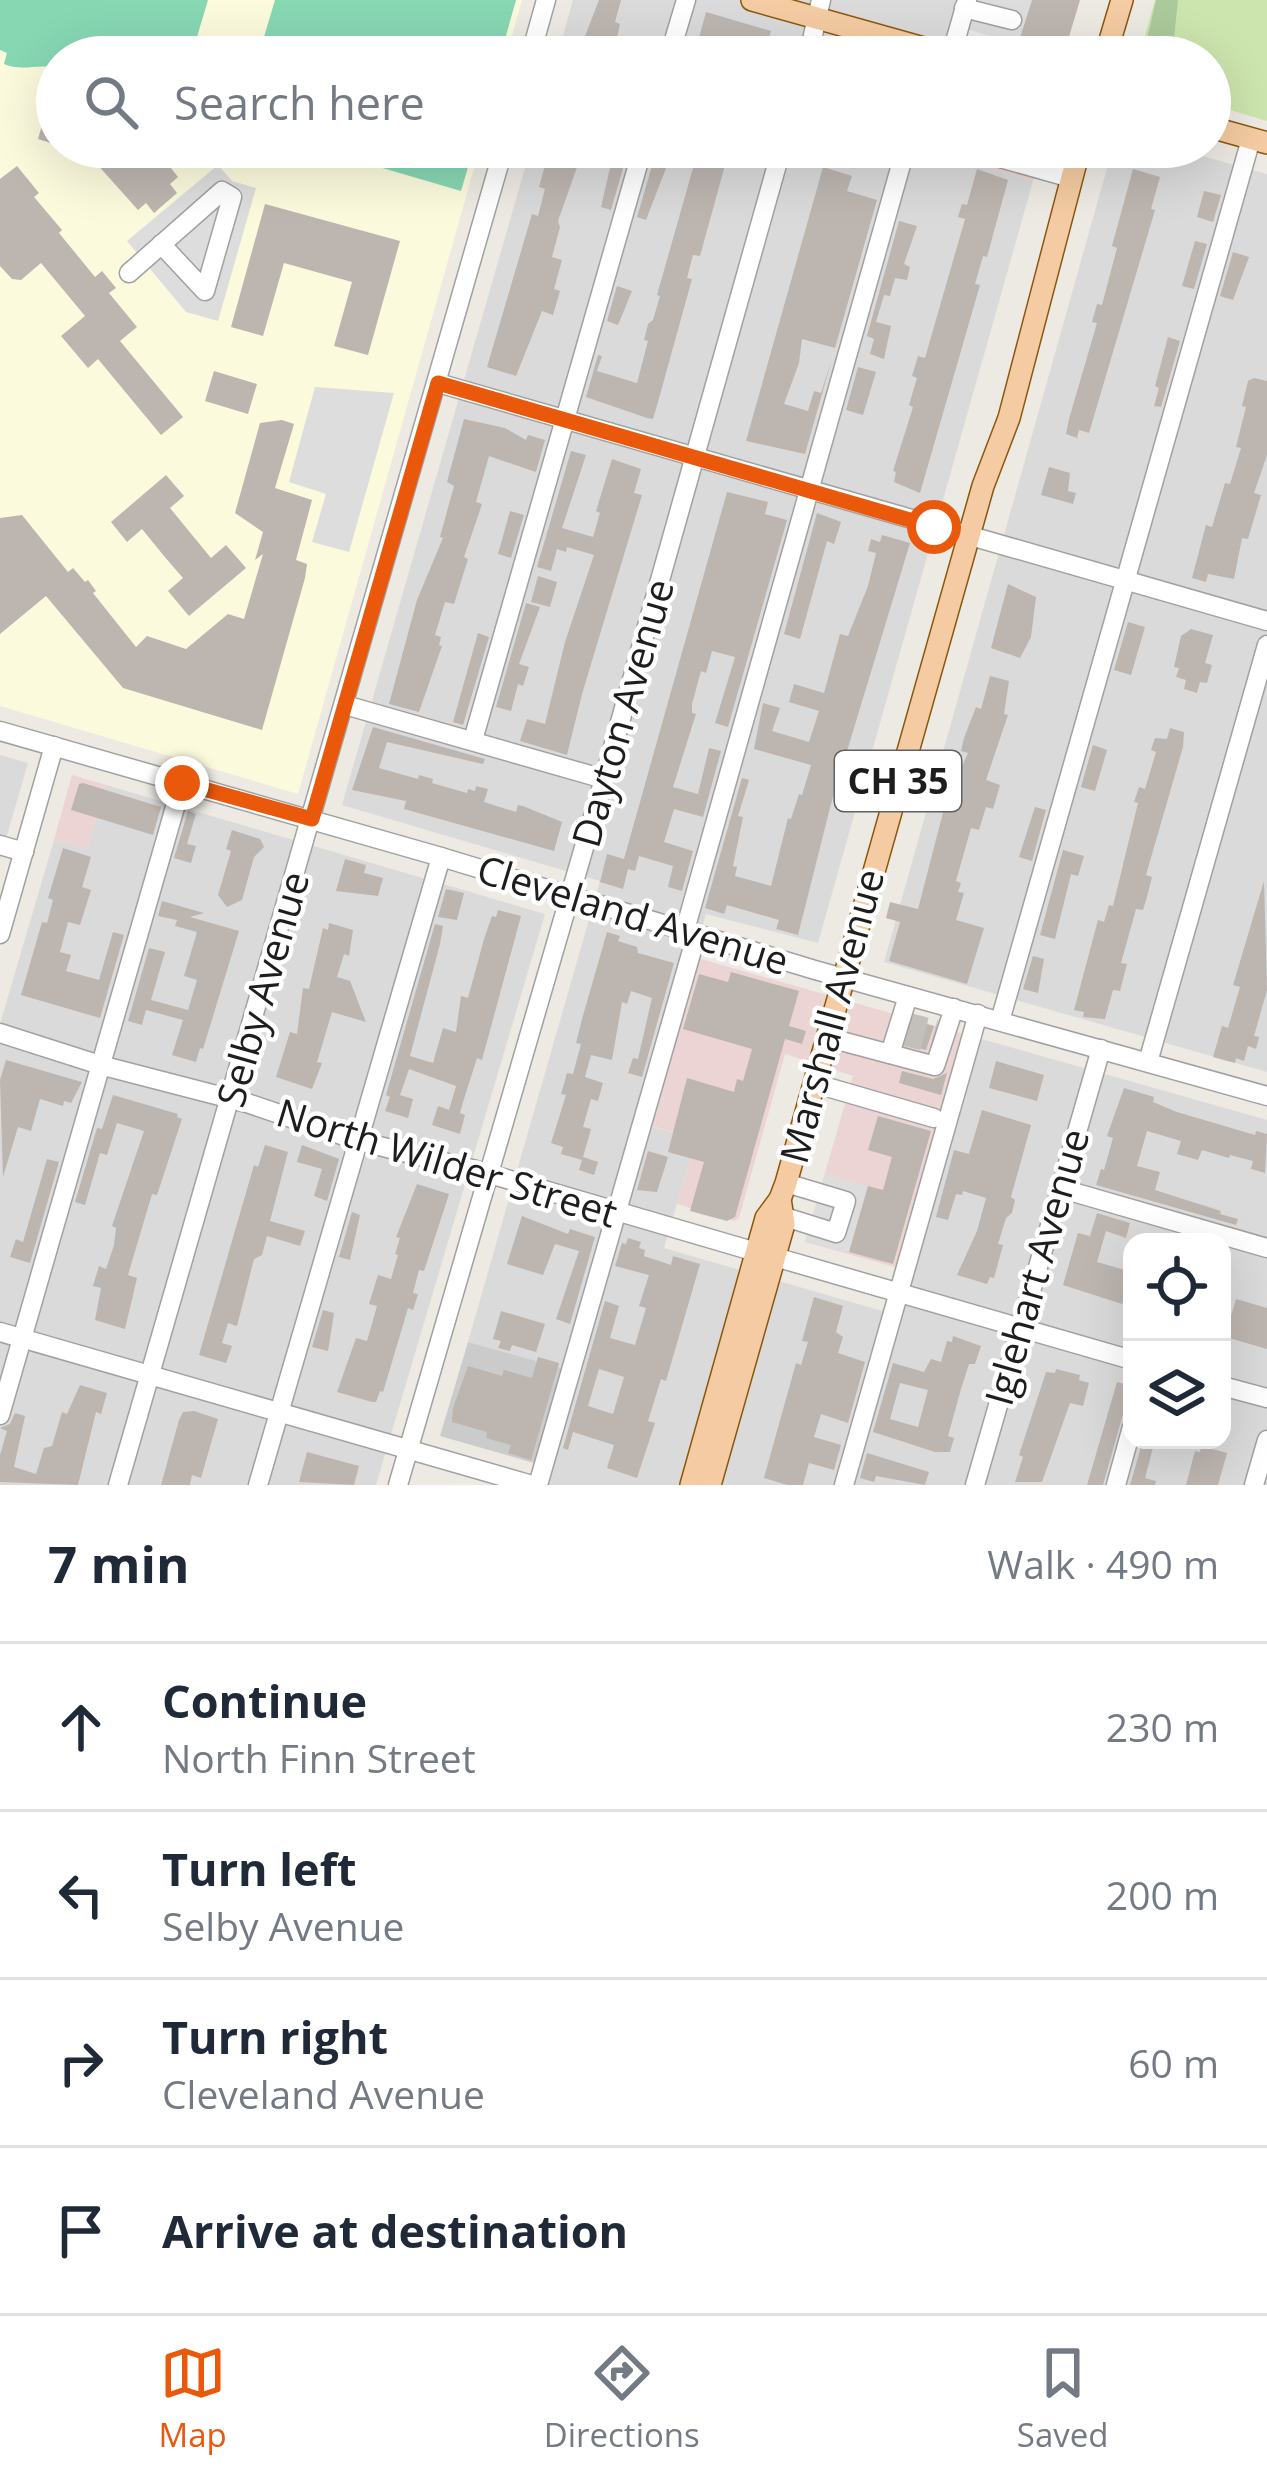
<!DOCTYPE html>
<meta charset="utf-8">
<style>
body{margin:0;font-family:"Open Sans",sans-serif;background:#f2f2f3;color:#1f2937}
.controls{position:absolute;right:36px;bottom:36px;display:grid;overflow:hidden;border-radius:24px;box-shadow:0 12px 48px #0002}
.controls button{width:108px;height:108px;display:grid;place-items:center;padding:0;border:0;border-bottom:3px solid #e0e1e3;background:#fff;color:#1f2937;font:60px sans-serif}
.stop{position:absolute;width:36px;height:36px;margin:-27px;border:9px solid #ea580c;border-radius:50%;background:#fff}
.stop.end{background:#ea580c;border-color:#fff;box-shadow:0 3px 12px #0008}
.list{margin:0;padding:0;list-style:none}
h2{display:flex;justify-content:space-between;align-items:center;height:156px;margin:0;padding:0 48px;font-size:51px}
h2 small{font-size:39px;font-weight:400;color:#747a83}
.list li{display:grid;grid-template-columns:78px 1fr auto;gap:36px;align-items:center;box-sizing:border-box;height:168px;padding:0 48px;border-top:3px solid #e0e1e3}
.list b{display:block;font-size:45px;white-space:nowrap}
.list p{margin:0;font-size:39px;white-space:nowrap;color:#747a83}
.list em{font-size:39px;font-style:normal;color:#747a83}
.icon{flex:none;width:66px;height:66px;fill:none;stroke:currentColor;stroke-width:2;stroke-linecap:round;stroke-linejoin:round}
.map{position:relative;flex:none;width:1267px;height:1485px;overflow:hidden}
.search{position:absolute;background:#fff;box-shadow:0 12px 48px #0002;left:36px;right:36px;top:36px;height:132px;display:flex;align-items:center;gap:30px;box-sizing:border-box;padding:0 42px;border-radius:66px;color:#747a83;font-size:45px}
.sheet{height:828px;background:#fff}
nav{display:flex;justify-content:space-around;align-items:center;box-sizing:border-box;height:168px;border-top:3px solid #e0e1e3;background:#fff;font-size:33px;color:#747a83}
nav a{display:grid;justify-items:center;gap:6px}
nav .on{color:#ea580c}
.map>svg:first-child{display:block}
.residential{fill:#dbdada;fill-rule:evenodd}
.commercial{fill:#edd4d4}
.education{fill:#fcfadd}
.religious{fill:#cbcbcb}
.grass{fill:#cce4ad}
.forest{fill:#acc99b}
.pitch{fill:#87d7b3}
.parking{fill:#ddd}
.building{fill:#bdb5b0;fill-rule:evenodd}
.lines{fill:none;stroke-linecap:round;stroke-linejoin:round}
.minor-tunnel{stroke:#c3c0bb;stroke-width:18;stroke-dasharray:18 9;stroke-linecap:butt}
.minor-casing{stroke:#a1a1a1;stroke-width:21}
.major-casing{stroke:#8a580c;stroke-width:24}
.minor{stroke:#fff;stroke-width:18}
.major{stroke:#f4cba2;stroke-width:21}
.route{stroke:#ea580c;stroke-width:15}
.labels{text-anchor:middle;stroke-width:9;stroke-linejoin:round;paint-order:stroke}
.shield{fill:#fff;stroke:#616161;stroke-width:3}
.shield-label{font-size:36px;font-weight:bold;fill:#1d1d1d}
.street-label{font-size:39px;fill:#1d1d1d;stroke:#fff}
</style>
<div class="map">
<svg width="1267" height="1485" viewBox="0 0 1267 1485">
<rect width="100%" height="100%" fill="#ede9e3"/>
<!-- residential -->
<g class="residential">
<path d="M573 0H958L941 57H557Z"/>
<path d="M531 147H916L1033 181 818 943 706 914 646 1125 696 1139 664 1248 896 1315 978 1038 1267 1120V1485H534L567 1371 468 1342 600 881 342 805ZM1132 1242H1222V1440H1132Z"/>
<path d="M1113 147H1170L1267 174V1072L884 962Z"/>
<path d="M0 755 28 763 0 859Z"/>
<path d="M106 785 545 914 376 1485H0V1024L54 840 87 849Z"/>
</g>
<!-- commercial -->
<g class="commercial">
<path d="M916 147H1043L1033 181Z"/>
<path d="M72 775 106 785 87 849 54 840Z"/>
<path d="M694 957 978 1038 909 1271 805 1242 853 1076 785 1054 739 1218 734 1221 677 1204 696 1139 645 1124Z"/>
</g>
<!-- education -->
<path class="education" d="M0 0H522L506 57H57V147H480L298 794 0 706Z"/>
<!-- religious -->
<path class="religious" d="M468 1342 568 1370 541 1465 440 1436Z"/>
<!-- grass -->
<path class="grass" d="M1155 0H1267V121L1210 104V57H1139Z"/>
<!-- forest -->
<path class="forest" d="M1156 0H1178L1172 57 1143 56Z"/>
<!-- pitch -->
<g class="pitch">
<path d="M0 0H208L191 57H57V68C37 63 23 72 4 64L7 53 0 50Z"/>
<path d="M275 0H516L500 57H258Z"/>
<path d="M311 147H474L461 191Z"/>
</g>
<!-- parking -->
<g class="parking">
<path d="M972 0H1032L1018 44 963 28Z"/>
<path d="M218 165 232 181 256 188 218 321 186 312 127 241Z"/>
<path d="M315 387 394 393 349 552 312 542 326 494 289 482Z"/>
<path d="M825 1174 868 1186 849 1252 805 1242Z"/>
</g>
<!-- building -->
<g class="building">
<path d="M599 0H621L615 22 620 24 613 57H577Z"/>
<path d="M1032 0H1080L1063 57 1018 44Z"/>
<path d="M706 12 771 31 763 57H739L741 50 699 38Z"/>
<path d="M54 84H57V145L38 139Z"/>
<path d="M100 147H139L151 161 160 154 178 177 170 184 177 193 154 213 146 203 138 210 96 163 106 154Z"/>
<path d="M550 147H574L573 151 582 153 558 221 560 227 552 257 562 260 554 289 560 291 553 315 542 311 516 376 487 367 532 214 538 216 545 189 539 187Z"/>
<path d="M610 147H629L611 210 601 207 612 159 607 158Z"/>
<path d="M699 147H730L700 256 693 255 687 278 692 279 658 402 653 419 647 418 586 397 598 355 602 356 597 371 637 383 648 341 644 340 648 324 653 320 660 296 657 295Z"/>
<path d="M841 147H892L887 164 840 150Z"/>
<path d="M654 159 668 163 646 220 637 217Z"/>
<path d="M17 166 39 193 34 197 62 230 59 233 95 277 102 271 116 288 109 293 137 327 120 341 183 417 161 435 98 359 88 368 61 336 85 316 41 263 21 280 12 279 0 266V179Z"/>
<path d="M823 167 852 176 847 191 877 200 835 348 802 339 799 363 784 404 808 411 814 391 821 393 832 359 805 454 746 441Z"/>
<path d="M977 169 1008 180 987 257 983 256 975 284 980 285 920 493 894 482 896 472 893 471 913 407 909 405 917 378 912 376 918 356 925 358 965 219 958 217 962 204 967 205Z"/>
<path d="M1133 169 1160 177 1151 209 1155 210 1089 433 1079 430 1077 438 1066 434 1069 419 1097 323 1092 322 1097 304 1102 305 1117 248 1112 246Z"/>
<path d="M1204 191 1221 195 1213 222 1197 217Z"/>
<path d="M265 204 400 241 368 355 334 346 352 282 284 263 263 336 231 327Z"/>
<path d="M899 221 917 226 904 264 910 267 907 280 895 278 890 296 884 295 876 322 891 326 884 359 870 354 874 339 867 336Z"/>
<path d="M1195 241 1207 244 1194 289 1182 286Z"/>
<path d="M1233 252 1249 257 1233 300 1220 296Z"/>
<path d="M617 286 632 291 618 325 607 321Z"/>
<path d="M1168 337 1180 341 1161 407 1154 406 1159 388 1155 386Z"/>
<path d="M858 367 876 372 863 415 846 410Z"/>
<path d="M214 371 257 384 248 414 205 401Z"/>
<path d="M1254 378 1267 381V455L1254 493 1261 495 1248 539 1242 538 1234 579 1208 574 1206 582 1192 578 1206 525 1212 527 1225 483 1230 484 1241 448 1236 447 1246 407 1242 406 1248 381Z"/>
<path d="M464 419 505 428 526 440 528 435 545 440 536 472 489 456 476 502 482 504 464 557 468 559 454 604 445 602 435 635 441 637 439 645 442 646 419 712 389 704 417 600 443 538 440 537 454 486 447 482Z"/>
<path d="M282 420 294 424 275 488 312 500 296 560 307 564 305 578 262 730 123 688 46 596 0 634V518L22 515 68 572 73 568 85 582 88 580 96 591 93 593 136 647 147 636 186 649 228 614 244 619 263 554 255 560 263 532 235 513 260 423Z"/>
<path d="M571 451 586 455 562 528 593 537 600 513 596 511 612 459 641 469 634 493 642 495 582 694 567 755 520 741 527 719 545 724 565 642 594 555 567 547 566 552 557 549 551 571 537 567Z"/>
<path d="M1049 467 1070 473 1068 491 1076 493 1073 504 1041 495Z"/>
<path d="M166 475 184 496 170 508 211 558 226 545 246 568 189 616 168 591 183 578 164 556 142 529 127 542 111 522Z"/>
<path d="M727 492 768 502 765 514 787 520 728 727 715 723 735 657 712 651 706 673 701 671 692 704V713L696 714 673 787 698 794 709 748 721 751 703 817 674 809 664 842 693 851 682 891 668 887 673 866 639 856 635 871 628 869 623 889 600 882 607 854 624 859Z"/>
<path d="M510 511 524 515 511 558 498 554Z"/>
<path d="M817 513 841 522 834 544 827 541 800 639 784 634Z"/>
<path d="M882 535 910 543 831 804 798 935 776 929 779 920 727 905 724 914 705 908 742 778 749 780 738 816 743 817 733 866 737 867 735 876 771 886 788 818 791 819 799 794 802 795 811 765 754 749 763 703 780 708 772 731 809 742 819 711 789 702 794 684 824 693 840 634 848 636 868 586 876 553 868 551 871 539 880 542Z"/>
<path d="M538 576 557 582 550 607 531 602Z"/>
<path d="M1008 584 1036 597 1031 637 1020 658 991 648Z"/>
<path d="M526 603 540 607 519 664 529 667 523 686 518 684 511 711 496 707Z"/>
<path d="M1128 622 1145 627 1131 675 1114 670Z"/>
<path d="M1191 629 1213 635 1205 663 1212 665 1207 683 1200 682 1197 693 1184 689 1186 680 1176 677 1179 668 1174 667 1181 636Z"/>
<path d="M478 633 489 637 463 725 453 722Z"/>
<path d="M990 676 1009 681 1004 714 1008 715 986 780 1000 785 993 809 986 807 979 830 971 828 956 881 961 883 958 892 964 893 956 920 984 928 967 984 889 961 900 922 886 918 890 902 918 909 945 805 968 753 961 751 964 738 976 707 981 709Z"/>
<path d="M373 727 485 759 483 764 387 742 379 768 418 779 419 775 433 779 432 783 467 793 468 789 475 791 476 786 488 789 484 802 516 812 518 805 523 806 562 822 554 851 404 809 406 801 352 790Z"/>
<path d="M1170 728 1184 732 1183 747 1146 875 1152 877 1147 897 1143 910 1136 909 1121 963 1127 964 1120 991 1113 990 1105 1019 1083 1017 1084 1012 1074 1010 1098 920 1104 922 1109 905 1113 906 1138 803 1134 802 1139 787 1145 789 1156 752 1151 750 1155 738 1167 739Z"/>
<path d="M1093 745 1107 750 1095 791 1081 787Z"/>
<path d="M83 783 161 807 153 835 71 810 79 784Z"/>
<path d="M1035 807 1046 810 1032 861 1019 857Z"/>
<path d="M188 811 196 814 187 844 196 846 191 863 174 858Z"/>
<path d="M232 830 260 839 264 847 254 857 242 900 227 907 218 895 231 851 226 849Z"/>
<path d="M63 848 91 857 82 887 91 890 80 925 68 922 60 952 71 955 66 971 99 980 113 932 124 935 100 1018 21 995 42 922 47 923 53 900 48 898Z"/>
<path d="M1063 850 1084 856 1078 876 1071 874 1055 939 1040 935Z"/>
<path d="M345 859 366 865 364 873 383 878 378 896 336 891Z"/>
<path d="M1264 881 1267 990 1254 1036 1259 1037 1256 1049 1248 1046 1244 1061 1236 1058 1235 1063 1213 1057 1222 1026 1228 1028 1240 987 1233 985Z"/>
<path d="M446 889 464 893 457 920 438 917Z"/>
<path d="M162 901 204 913 190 917 239 931 203 1049 200 1048 196 1062 172 1055 183 1020 146 1010 142 1025 128 1021 149 948 165 952 151 1000 188 1010 197 980 184 976 197 932 175 926 177 920 158 916Z"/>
<path d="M498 910 521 916 482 1060 477 1058 463 1102 460 1113 465 1115 460 1134 432 1125 438 1106 449 1110 456 1086 409 1069 400 1095 413 1099 408 1118 385 1111 390 1097 386 1095 435 924 443 926 440 944 410 1056 433 1063 443 1028 456 1032 461 996 468 998 484 939 492 916 496 917Z"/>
<path d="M329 923 353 930 349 956 344 954 337 977 350 981 366 1022 332 1012 317 1062 322 1063 312 1089 276 1077 290 1032 297 1034 303 988 309 989 323 928 328 930Z"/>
<path d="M607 932 620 936 618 941 637 947 638 953 674 963 642 1077 628 1073 633 1058 638 1059 652 998 631 991 627 1004 622 1002 612 1060 591 1055 585 1077 603 1083 598 1101 591 1099 583 1127 591 1129 583 1157 598 1162 594 1175 579 1170 582 1160 561 1154 563 1147 551 1143 566 1095 561 1094 567 1073 573 1074 581 1044 576 1043 582 1019Z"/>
<path d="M1033 956 1044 959 1038 993 1023 989Z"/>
<path d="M731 972 799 991 789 1026 806 1031 802 1044 785 1039 735 1217 727 1221 690 1211 704 1162 668 1152 687 1078 734 1092 737 1079 743 1081 752 1049 683 1029 699 974 728 982Z"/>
<path d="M914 1021 934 1026 926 1050 907 1045Z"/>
<path d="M6 1060 82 1082 71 1103 64 1101 63 1106 40 1099 31 1131 18 1127 3 1177 0 1080Z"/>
<path d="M996 1061 1044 1075 1037 1101 989 1088Z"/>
<path d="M902 1071 933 1079 947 1073 941 1095 899 1083Z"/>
<path d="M1124 1088 1154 1097 1153 1102 1177 1112 1255 1135 1256 1131 1267 1134 1265 1173 1251 1169 1253 1161 1230 1155 1229 1158 1202 1150 1198 1160 1177 1154 1181 1141 1147 1131 1137 1166 1160 1172 1155 1190 1221 1211 1220 1214 1238 1219 1236 1225 1096 1185 1101 1169 1104 1170 1113 1138 1107 1136Z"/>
<path d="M113 1095 178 1114 177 1117 182 1119 157 1195 152 1194 128 1275 137 1278 125 1329 95 1320 101 1288 93 1286 99 1266 106 1269 114 1245 116 1228 112 1226 144 1131 117 1123 107 1155 100 1153 85 1205 75 1202 97 1128 102 1129Z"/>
<path d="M982 1110 1031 1125 1011 1197 1015 1200 1012 1213 1006 1218 998 1244 1003 1245 994 1278 990 1277 987 1284 957 1275 977 1231 986 1198 963 1191 962 1195 956 1194 948 1220 936 1217 954 1150 969 1154Z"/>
<path d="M878 1116 931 1131 893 1264 849 1252 868 1186 883 1190 892 1157 868 1150Z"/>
<path d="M265 1145 288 1152 270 1221 305 1231 300 1246 267 1236 262 1255 254 1259 237 1326 228 1323 222 1343 232 1346 226 1363 199 1355 254 1165 258 1167Z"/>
<path d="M302 1145 339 1159 327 1201 314 1196 322 1169 297 1162Z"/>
<path d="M648 1151 668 1157 657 1192 637 1190Z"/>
<path d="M47 1159 59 1162 30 1263 10 1257 16 1239 23 1242Z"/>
<path d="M417 1184 449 1194 424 1271 419 1270 413 1293 418 1294 413 1310 408 1308 406 1315 383 1392 380 1391 376 1402H372L337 1392 356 1338 367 1341 377 1306 369 1304 378 1275 391 1279 398 1255 395 1254 400 1238 396 1237Z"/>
<path d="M352 1212 360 1215 350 1260 339 1257Z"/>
<path d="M1097 1213 1130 1223 1126 1238 1106 1231 1097 1262 1132 1272 1122 1304 1063 1285 1078 1233 1090 1236Z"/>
<path d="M522 1216 568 1234 570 1229 595 1237 570 1324 556 1319 579 1251 555 1244 543 1275 507 1264Z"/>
<path d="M628 1238 641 1242 639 1248 645 1250 644 1256 671 1265 673 1256 700 1264 666 1381 661 1379 648 1421 655 1423 637 1478 607 1468 614 1445 573 1432 568 1450 563 1448 605 1301 619 1306 610 1338 635 1345 646 1308 639 1306 649 1275 615 1266 622 1243 626 1244ZM599 1369 624 1377 613 1414 588 1406Z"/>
<path d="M814 1297 843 1306 836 1332 843 1337 838 1353 865 1362 848 1423 821 1414 814 1437 841 1445 834 1470 809 1463 803 1485H787L764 1478 796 1363 801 1365 808 1342 802 1341Z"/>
<path d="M1236 1299 1267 1308V1349L1222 1336V1313L1231 1316Z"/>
<path d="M323 1310 334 1313 328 1351 312 1347Z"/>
<path d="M501 1311 545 1324 536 1352 512 1345 510 1351 498 1348 501 1341 493 1339Z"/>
<path d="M953 1336 981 1346 975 1364H969L961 1389 948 1436 954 1438 950 1452H935L873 1432 893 1363 924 1372 931 1359 941 1362 947 1341 952 1342ZM900 1383 928 1390 918 1427 890 1419Z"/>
<path d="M538 1357 559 1363 531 1460 508 1453 511 1445 486 1438 487 1432 452 1422 453 1408 468 1366 502 1376 504 1370 532 1378Z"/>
<path d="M1056 1369 1080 1375 1079 1380 1089 1383 1083 1406 1070 1403 1042 1482H1015L1023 1457 1019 1455 1046 1372 1055 1373Z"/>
<path d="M1117 1382 1131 1386 1103 1485H1087Z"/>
<path d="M80 1385 107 1393 101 1414 96 1412 78 1485 0 1482V1455L7 1431 0 1428 10 1424 15 1413 25 1416 14 1467 36 1474 44 1448 52 1446 62 1412 67 1414Z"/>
<path d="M194 1411 218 1419 201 1478 192 1475 190 1485H161L179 1420 183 1412Z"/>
<path d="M1143 1440H1155L1145 1478 1156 1481 1155 1485H1130Z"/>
<path d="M1201 1446 1227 1453 1218 1485H1186L1195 1451 1200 1452Z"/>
<path d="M307 1452 359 1466 354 1485 299 1482Z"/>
<path d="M867 1453 929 1472 925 1485 876 1476 874 1482 860 1478Z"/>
</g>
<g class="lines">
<!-- minor-tunnel -->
<g class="minor-tunnel">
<path d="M1026 156 1029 147"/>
<path d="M909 1022 936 1029"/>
<path d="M905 1037 933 1044"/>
</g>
<defs>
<g id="minor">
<path d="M964 8 1012 20"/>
<path d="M951 56 967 0"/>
<path d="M530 57 546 0"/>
<path d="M669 57 686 0"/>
<path d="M808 57 821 0"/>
<path d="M994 147 1000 158 1071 178"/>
<path d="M129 273 222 191 232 197 205 291 161 244"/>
<path d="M438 383 1267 621"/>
<path d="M345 705 604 779"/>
<path d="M0 731 441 857 815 970 1267 1096"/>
<path d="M473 740 643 147"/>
<path d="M0 845 24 852"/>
<path d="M685 930 906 147"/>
<path d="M0 934 54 746"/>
<path d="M1000 1021 1251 139"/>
<path d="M0 1033 100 1065 247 1103 359 1141 476 1170 756 1252"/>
<path d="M826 1037 935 1066 954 1008"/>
<path d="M890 1054 908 996"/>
<path d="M1148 1062 1267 645"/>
<path d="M813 1083 934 1118"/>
<path d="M1059 1188 1267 1248"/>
<path d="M785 1217 836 1233 846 1201 786 1183"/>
<path d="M775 1257 1132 1360"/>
<path d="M0 1332 532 1485"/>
<path d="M1222 1386 1267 1398"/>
<path d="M0 1415 182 783"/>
<path d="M118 1485 504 147"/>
<path d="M258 1485 441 857"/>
<path d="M398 1485 604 779 782 147"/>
<path d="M538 1485 697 933"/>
<path d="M844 1485 978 1014"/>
<path d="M975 1485 1101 1049"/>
<path d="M1116 1485 1132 1427"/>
<path d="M1254 1485 1267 1440"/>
</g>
<g id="major">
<path d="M752 0 956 57"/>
<path d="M1105 57 1122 0"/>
<path d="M1210 127 1267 143"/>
<path d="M691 1485 766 1218 780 1199 786 1183 983 486 1009 418 1080 147"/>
<path d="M710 1485 784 1224 780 1199"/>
</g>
</defs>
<!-- minor casing -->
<use href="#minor" class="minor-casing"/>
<!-- major casing -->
<use href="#major" class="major-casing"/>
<!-- minor -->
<use href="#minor" class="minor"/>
<!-- major -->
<use href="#major" class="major"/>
</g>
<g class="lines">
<!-- route -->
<path class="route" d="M182 783 312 819 438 383 934 527"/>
</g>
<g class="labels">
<!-- shield labels -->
<rect class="shield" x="835" y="751" width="126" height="60" rx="9"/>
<g class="shield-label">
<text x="898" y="794">CH 35</text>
</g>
<!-- street labels -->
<g class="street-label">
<text transform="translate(623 713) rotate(-74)" y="14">Dayton Avenue</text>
<text transform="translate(633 915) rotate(17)" y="14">Cleveland Avenue</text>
<text transform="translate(263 989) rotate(-74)" y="14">Selby Avenue</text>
<text transform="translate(832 1016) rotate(-75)" y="14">Marshall Avenue</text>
<text transform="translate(447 1163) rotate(17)" y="14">North Wilder Street</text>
<text transform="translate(1037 1267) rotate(-74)" y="14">Iglehart Avenue</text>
</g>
</g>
</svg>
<div class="controls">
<button><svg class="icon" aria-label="locate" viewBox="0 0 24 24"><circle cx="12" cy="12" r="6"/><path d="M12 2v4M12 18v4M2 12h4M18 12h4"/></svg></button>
<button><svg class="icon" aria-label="layers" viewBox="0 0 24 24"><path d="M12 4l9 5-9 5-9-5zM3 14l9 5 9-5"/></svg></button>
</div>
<div class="stop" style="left:934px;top:527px"></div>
<div class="stop end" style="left:182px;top:783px"></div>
<div class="search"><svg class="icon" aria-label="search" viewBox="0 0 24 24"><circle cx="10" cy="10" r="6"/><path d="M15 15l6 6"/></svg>Search here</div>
</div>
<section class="sheet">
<h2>7 min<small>Walk · 490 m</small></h2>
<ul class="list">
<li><svg class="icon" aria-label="ahead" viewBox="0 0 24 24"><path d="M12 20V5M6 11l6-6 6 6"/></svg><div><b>Continue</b><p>North Finn Street</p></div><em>230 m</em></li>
<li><svg class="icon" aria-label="left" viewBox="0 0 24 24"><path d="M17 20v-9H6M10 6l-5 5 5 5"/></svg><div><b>Turn left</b><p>Selby Avenue</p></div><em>200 m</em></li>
<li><svg class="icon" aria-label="right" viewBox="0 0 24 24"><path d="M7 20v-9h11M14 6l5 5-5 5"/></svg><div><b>Turn right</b><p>Cleveland Avenue</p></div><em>60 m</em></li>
<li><svg class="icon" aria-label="arrive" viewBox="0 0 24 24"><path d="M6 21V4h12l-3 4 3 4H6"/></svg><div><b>Arrive at destination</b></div></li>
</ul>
</section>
<nav>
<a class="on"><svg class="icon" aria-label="map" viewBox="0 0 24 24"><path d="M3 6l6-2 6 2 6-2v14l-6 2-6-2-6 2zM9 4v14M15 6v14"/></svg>Map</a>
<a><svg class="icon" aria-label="directions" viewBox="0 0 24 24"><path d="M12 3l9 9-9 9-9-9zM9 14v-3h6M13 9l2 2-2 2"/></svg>Directions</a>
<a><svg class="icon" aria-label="saved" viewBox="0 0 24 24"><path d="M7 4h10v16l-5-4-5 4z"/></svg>Saved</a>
</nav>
